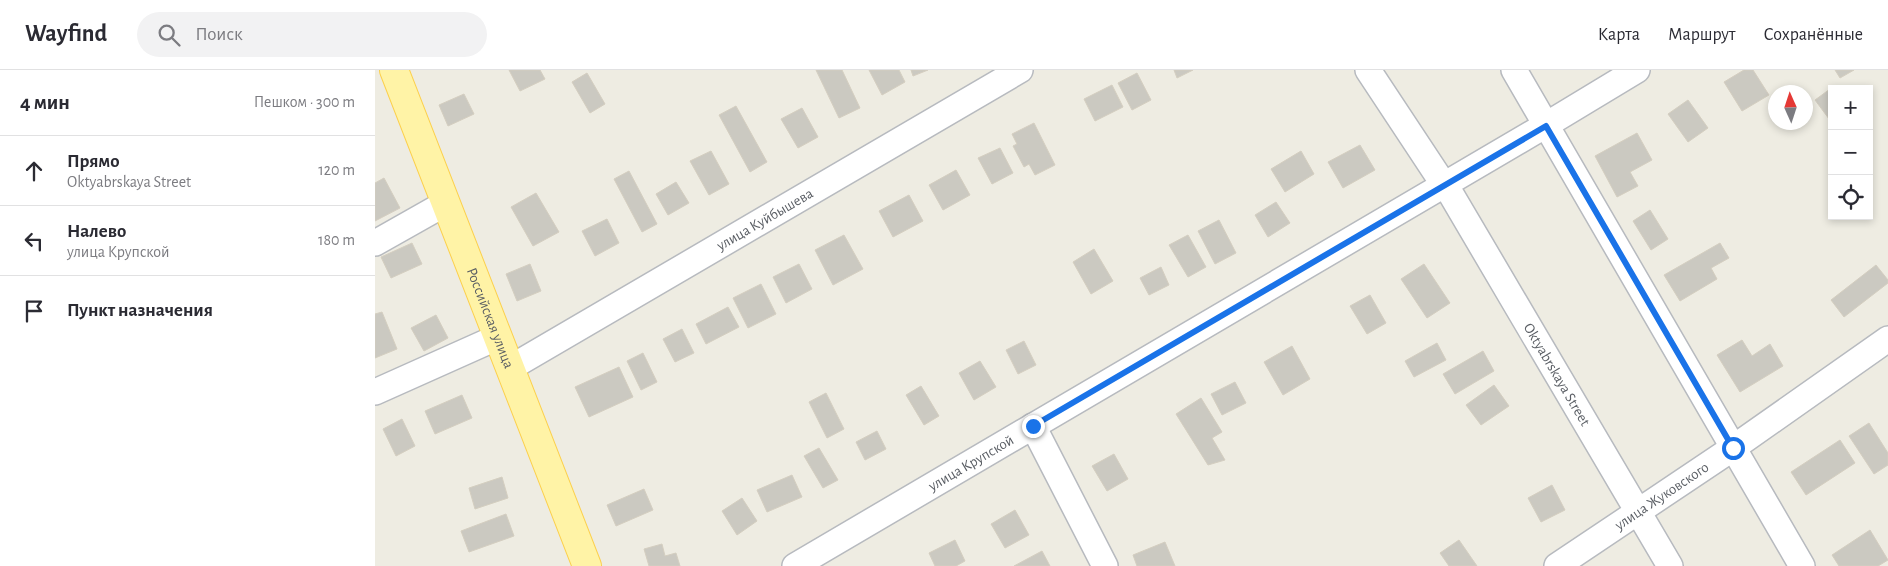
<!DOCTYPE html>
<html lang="ru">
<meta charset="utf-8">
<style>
body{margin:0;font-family:"Alegreya Sans",sans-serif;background:#f2f2f3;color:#2b2b33}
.controls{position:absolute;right:15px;top:15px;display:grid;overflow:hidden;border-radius:0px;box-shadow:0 2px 8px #0003}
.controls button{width:45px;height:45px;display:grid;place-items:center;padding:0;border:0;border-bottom:1px solid #e1e1e2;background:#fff;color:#2b2b33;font:25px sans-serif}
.compass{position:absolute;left:1393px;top:15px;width:45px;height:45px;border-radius:50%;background:#fff;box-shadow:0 2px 8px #0003;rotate:357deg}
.stop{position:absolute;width:15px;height:15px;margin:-11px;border:4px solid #1a73e8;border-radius:50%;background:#fff}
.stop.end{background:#1a73e8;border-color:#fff;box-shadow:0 1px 5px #0008}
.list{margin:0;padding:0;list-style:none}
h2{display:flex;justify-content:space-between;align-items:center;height:65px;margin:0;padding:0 20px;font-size:21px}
h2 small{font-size:16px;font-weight:400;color:#7c7c81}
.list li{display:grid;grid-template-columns:32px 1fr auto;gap:15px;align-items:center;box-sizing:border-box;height:70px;padding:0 20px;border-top:1px solid #e1e1e2}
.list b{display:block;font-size:19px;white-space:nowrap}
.list p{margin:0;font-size:16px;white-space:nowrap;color:#7c7c81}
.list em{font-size:16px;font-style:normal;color:#7c7c81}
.icon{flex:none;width:28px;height:28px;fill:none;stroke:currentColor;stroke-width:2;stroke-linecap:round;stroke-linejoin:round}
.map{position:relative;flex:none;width:1513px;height:496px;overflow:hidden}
header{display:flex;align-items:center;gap:30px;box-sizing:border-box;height:70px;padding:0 25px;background:#fff;border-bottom:1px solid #e1e1e2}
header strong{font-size:24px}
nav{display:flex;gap:28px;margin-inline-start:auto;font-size:18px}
.search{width:350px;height:45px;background:#f2f2f3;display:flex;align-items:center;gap:12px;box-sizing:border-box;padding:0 18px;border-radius:28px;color:#7c7c81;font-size:19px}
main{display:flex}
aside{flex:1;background:#fff}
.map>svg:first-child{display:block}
.building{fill:#cbc9c1;stroke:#d4cec0}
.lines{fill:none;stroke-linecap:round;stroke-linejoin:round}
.minor-casing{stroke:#b7babf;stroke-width:28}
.major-casing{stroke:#fcd04d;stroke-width:30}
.minor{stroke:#fff;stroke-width:25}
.major{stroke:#fff3a6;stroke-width:28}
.route{stroke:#1a73e8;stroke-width:6}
.labels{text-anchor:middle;stroke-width:4;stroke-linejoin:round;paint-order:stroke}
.street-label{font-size:15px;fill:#5a5e64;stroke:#fff}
</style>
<header>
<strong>Wayfind</strong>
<div class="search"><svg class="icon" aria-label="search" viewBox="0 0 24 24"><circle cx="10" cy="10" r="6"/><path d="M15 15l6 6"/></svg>Поиск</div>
<nav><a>Карта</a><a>Маршрут</a><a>Сохранённые</a></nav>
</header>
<main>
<aside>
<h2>4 мин<small>Пешком · 300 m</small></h2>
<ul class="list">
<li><svg class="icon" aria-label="ahead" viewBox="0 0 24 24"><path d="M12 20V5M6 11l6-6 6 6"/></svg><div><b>Прямо</b><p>Oktyabrskaya Street</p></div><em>120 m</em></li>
<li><svg class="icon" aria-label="left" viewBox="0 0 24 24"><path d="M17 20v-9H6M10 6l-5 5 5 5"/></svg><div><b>Налево</b><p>улица Крупской</p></div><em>180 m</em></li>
<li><svg class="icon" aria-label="arrive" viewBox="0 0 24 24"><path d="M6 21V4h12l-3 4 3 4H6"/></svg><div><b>Пункт назначения</b></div></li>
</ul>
</aside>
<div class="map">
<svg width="1513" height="496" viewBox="0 0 1513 496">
<rect width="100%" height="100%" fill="#eeece2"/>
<!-- building -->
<g class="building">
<path d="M134 0H165L170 9 145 21Z"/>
<path d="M441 0H467L485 38 464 48Z"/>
<path d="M494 0H524L530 12 507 25Z"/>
<path d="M536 0H553L538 6Z"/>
<path d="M799 0H818L802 8Z"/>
<path d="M1369 0H1378L1394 25 1367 41 1349 12Z"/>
<path d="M1460 0H1479L1465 8Z"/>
<path d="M212 3 230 34 215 43 197 12Z"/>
<path d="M762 3 776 30 757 40 743 13Z"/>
<path d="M737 15 748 37 720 51 709 29Z"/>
<path d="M1455 19 1457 21V53L1440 30Z"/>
<path d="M89 24 99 44 73 56 64 35Z"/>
<path d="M1313 30 1333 58 1313 72 1293 44Z"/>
<path d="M361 36 392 92 375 102 344 45Z"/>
<path d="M427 38 443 67 423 78 406 49Z"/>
<path d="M659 53 680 95 660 105 654 94 649 97 638 76 642 74 637 64Z"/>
<path d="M1262 63 1277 90 1255 102 1263 116 1242 127 1220 86Z"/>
<path d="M985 75 1000 100 968 118 953 92Z"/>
<path d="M625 78 638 103 617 114 603 88Z"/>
<path d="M336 81 354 114 334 125 315 91Z"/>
<path d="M926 81 939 104 910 122 896 99Z"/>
<path d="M581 100 595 125 568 140 554 115Z"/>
<path d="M254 101 282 154 267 162 239 109Z"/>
<path d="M9 108 25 138 0 151V113Z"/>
<path d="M301 112 314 133 293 145 281 124Z"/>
<path d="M161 123 184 162 158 176 136 137Z"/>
<path d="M534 125 548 151 518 167 504 141Z"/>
<path d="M901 132 915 153 893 167 880 145Z"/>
<path d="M1275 140 1293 169 1276 180 1258 151Z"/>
<path d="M232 149 244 173 220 186 207 161Z"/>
<path d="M844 150 861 183 840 194 823 161Z"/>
<path d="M469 165 488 199 458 215 440 180Z"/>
<path d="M813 165 831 197 813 207 794 175Z"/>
<path d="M37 173 47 194 16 208 6 187Z"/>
<path d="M1345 173 1354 188 1336 198 1342 209 1305 231 1289 205Z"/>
<path d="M719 179 738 211 716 224 698 192Z"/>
<path d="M155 194 166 221 142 231 131 204Z"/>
<path d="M424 194 437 219 411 233 398 207Z"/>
<path d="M1049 194 1075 233 1052 248 1026 209Z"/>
<path d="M1501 195 1513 210V213L1469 247 1456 230Z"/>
<path d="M786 197 794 215 774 225 765 208Z"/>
<path d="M386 214 401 244 373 258 358 228Z"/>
<path d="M995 225 1011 253 992 264 975 236Z"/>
<path d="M353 237 364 257 331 274 321 254Z"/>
<path d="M7 242 22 279 0 288V244Z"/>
<path d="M61 245 73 268 49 281 36 258Z"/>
<path d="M307 259 319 283 300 292 288 269Z"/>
<path d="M1367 270 1377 286 1395 274 1408 296 1365 322 1342 285Z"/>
<path d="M649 271 661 295 643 304 631 280Z"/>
<path d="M1062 273 1071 290 1039 307 1030 291Z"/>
<path d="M917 276 935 309 908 325 889 292Z"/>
<path d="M1108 281 1119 301 1080 324 1068 304Z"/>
<path d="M268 283 282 312 266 320 252 291Z"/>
<path d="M605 291 621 317 599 330 584 303Z"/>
<path d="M244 297 258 327 214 347 200 317Z"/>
<path d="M860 312 871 333 847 345 836 324Z"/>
<path d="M1119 315 1134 336 1106 355 1091 335Z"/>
<path d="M546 316 564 346 549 355 531 325Z"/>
<path d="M451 323 469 359 452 368 434 332Z"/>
<path d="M87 325 97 348 60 364 50 341Z"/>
<path d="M826 328 847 362 837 368 850 390 833 395 801 344Z"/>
<path d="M27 349 40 376 21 386 8 359Z"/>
<path d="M1494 353 1513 383V395L1499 404 1474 366Z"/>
<path d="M502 361 511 379 490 390 481 372Z"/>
<path d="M1465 370 1480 393 1431 425 1416 402Z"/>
<path d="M444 378 463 410 448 418 429 386Z"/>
<path d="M739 384 753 409 732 421 717 396Z"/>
<path d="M417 405 427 427 392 442 382 420Z"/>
<path d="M127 407 133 428 100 439 94 418Z"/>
<path d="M1177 415 1190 440 1166 452 1153 428Z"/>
<path d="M269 419 278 440 241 456 232 435Z"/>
<path d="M367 428 382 451 362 465 347 441Z"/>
<path d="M640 440 654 465 630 478 616 454Z"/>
<path d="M131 444 139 466 94 482 86 461Z"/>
<path d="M1495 460 1513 490 1503 496H1464L1457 485Z"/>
<path d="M580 470 590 491 581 496H560L554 483Z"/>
<path d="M1084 470 1102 496H1074L1065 483Z"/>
<path d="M790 472 800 496H762L758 485Z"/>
<path d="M287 474 290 486 301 483 305 496H274L269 479Z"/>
<path d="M667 481 675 496H639Z"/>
</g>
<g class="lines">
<defs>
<g id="minor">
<path d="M993 0 1069 115"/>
<path d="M1139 0 1427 496"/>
<path id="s1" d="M1070 114 1295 496"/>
<path d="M0 173 71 133"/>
<path id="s2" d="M135 298 645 0"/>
<path d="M0 322 123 267"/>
<path d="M658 356 730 496"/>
<path id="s3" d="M420 496 1171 55 1262 0"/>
<path id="s4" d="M1182 496 1358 378 1513 269"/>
</g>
<g id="major">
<path id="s5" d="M19 0 212 496"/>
</g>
</defs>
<!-- minor casing -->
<use href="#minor" class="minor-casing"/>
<!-- major casing -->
<use href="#major" class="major-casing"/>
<!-- minor -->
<use href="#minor" class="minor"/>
<!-- major -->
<use href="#major" class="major"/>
</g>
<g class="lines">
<!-- route -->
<path class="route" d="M658 356 1171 56 1358 378"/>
</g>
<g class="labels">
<!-- street labels -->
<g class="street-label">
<text dy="5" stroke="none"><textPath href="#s2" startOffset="295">улица Куйбышева</textPath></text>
<text dy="5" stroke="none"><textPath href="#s5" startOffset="266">Российская улица</textPath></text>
<text dy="5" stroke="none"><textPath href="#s1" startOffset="221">Oktyabrskaya Street</textPath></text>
<text dy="5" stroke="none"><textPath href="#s3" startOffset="204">улица Крупской</textPath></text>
<text dy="5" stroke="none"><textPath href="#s4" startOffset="126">улица Жуковского</textPath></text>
</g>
</g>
</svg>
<div class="controls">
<button>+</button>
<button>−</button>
<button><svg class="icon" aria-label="locate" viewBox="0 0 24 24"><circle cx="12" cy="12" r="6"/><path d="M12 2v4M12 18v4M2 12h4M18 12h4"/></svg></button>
</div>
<svg class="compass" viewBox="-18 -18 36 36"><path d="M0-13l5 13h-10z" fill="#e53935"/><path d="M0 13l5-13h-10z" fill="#7c7c81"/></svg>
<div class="stop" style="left:1358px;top:378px"></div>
<div class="stop end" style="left:658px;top:356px"></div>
</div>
</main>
